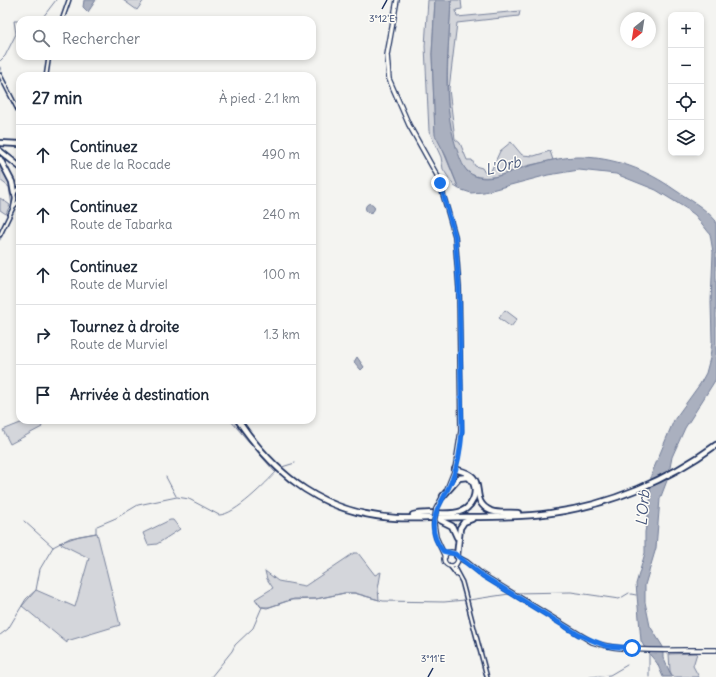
<!DOCTYPE html>
<html lang="fr">
<meta charset="utf-8">
<style>
body{margin:0;font-family:Delius,sans-serif;background:#f2f2f3;color:#1f2937}
.controls{position:absolute;right:12px;top:12px;display:grid;overflow:hidden;border-radius:8px;box-shadow:0 2px 6px #0003}
.controls button{width:36px;height:36px;display:grid;place-items:center;padding:0;border:0;border-bottom:1px solid #e0e1e3;background:#fff;color:#1f2937;font:20px sans-serif}
.compass{position:absolute;left:620px;top:12px;width:36px;height:36px;border-radius:50%;background:#fff;box-shadow:0 2px 6px #0003;rotate:210deg}
.stop{position:absolute;width:12px;height:12px;margin:-9px;border:3px solid #1a73e8;border-radius:50%;background:#fff}
.stop.end{background:#1a73e8;border-color:#fff;box-shadow:0 1px 4px #0008}
.list{margin:0;padding:0;list-style:none}
h2{display:flex;justify-content:space-between;align-items:center;height:52px;margin:0;padding:0 16px;font-size:17px}
h2 small{font-size:13px;font-weight:400;color:#747a83}
.list li{display:grid;grid-template-columns:26px 1fr auto;gap:12px;align-items:center;box-sizing:border-box;height:60px;padding:0 16px;border-top:1px solid #e0e1e3}
.list b{display:block;font-size:15px;white-space:nowrap}
.list p{margin:0;font-size:13px;white-space:nowrap;color:#747a83}
.list em{font-size:13px;font-style:normal;color:#747a83}
.icon{flex:none;width:22px;height:22px;fill:none;stroke:currentColor;stroke-width:2;stroke-linecap:round;stroke-linejoin:round}
.map{position:relative;flex:none;width:716px;height:677px;overflow:hidden}
.search{position:absolute;background:#fff;box-shadow:0 2px 6px #0003;left:16px;top:16px;width:300px;height:44px;display:flex;align-items:center;gap:10px;box-sizing:border-box;padding:0 14px;border-radius:12px;color:#747a83;font-size:15px}
.panel{position:absolute;background:#fff;box-shadow:0 2px 6px #0003;left:16px;top:72px;width:300px;height:352px;border-radius:12px}
.map>svg:first-child{display:block}
.green{fill:#d4d6db;stroke:#78829c}
.water{fill:#aab0bf;stroke:#717c98}
.lines{fill:none;stroke-linecap:round;stroke-linejoin:round}
.stream{stroke:#717c98;stroke-width:1}
.minor-casing{stroke:#1b2f5e;stroke-width:5.5}
.major-casing{stroke:#1b2f5e;stroke-width:6}
.highway-casing{stroke:#1b2f5e;stroke-width:8}
.minor{stroke:#fdfcf7;stroke-width:2.5}
.major{stroke:#fdfcf7;stroke-width:3.5}
.highway{stroke:#fdfcf7;stroke-width:4.5}
.major-bridge-casing{stroke:#1b2f5e;stroke-width:6;stroke-linecap:butt}
.major-bridge{stroke:#fdfcf7;stroke-width:3.5}
.route{stroke:#1a73e8;stroke-width:5}
.ticks{fill:none;stroke:#1b2f5e;stroke-width:1.5}
.labels{text-anchor:middle;stroke-width:3;stroke-linejoin:round;paint-order:stroke}
.water-label{font-size:15px;font-style:italic;fill:#46567b;stroke:#fdfcf7}
.ticks-label{font-size:10px;text-anchor:middle;fill:#1b2f5e;stroke:#fdfcf7;stroke-width:3;stroke-linejoin:round;paint-order:stroke}
</style>
<div class="map">
<svg width="716" height="677" viewBox="0 0 716 677">
<rect width="100%" height="100%" fill="#f4f4f1"/>
<filter id="ink" filterUnits="userSpaceOnUse"><feTurbulence type="fractalNoise" baseFrequency=".025" numOctaves="2"/><feDisplacementMap in="SourceGraphic" scale="8" xChannelSelector="R" yChannelSelector="G"/><feConvolveMatrix kernelMatrix="1 2 1 2 8 2 1 2 1" color-interpolation-filters="sRGB"/></filter>
<g filter="url(#ink)">
<!-- green -->
<g class="green">
<path d="M123 0H144L137 10Z"/>
<path d="M428 0H435L432 54 435 131 459 189 454 186 443 169 441 157 429 131 425 46Z"/>
<path d="M451 0H461L462 9 456 10 457 17 520 11 519 16 457 23 449 89 455 139 460 143 467 160H472L475 166 482 168 485 173H490L500 151 511 142 522 155 534 156 550 151 553 160C543 163 532 164 523 167 508 173 496 179 479 177 434 169 450 33 451 0Z"/>
<path d="M0 162C7 176 17 191 12 206L9 187 0 180Z"/>
<path d="M0 198 10 205 6 214 0 210Z"/>
<path d="M505 310 517 319 511 327 499 318Z"/>
<path d="M28 420H39L42 427 10 444 3 430Z"/>
<path d="M230 420H237L277 470 275 472Z"/>
<path d="M170 520H173L180 529 157 544 148 545 143 533Z"/>
<path d="M97 533 120 625 67 641V643L22 606 36 590 75 607 89 558 59 543 79 536Z"/>
<path d="M354 553H358L375 575 381 572 378 589 379 600 355 593H344L316 599H294L269 607H261L255 599 273 588 267 579 265 571 278 581 305 586Z"/>
<path d="M697 653 693 666 699 677H673L670 671 669 654Z"/>
</g>
<!-- water -->
<g class="water">
<path d="M84 0H96L88 12 83 7Z"/>
<path d="M435 0H451C449 50 441 99 456 147 459 155 462 166 468 172 486 186 508 171 526 167 543 162 561 157 579 157 614 157 647 170 675 190 690 200 704 207 716 221V379L685 428 672 457 668 478 660 499 656 548 645 585V602L650 626 663 647V657L672 677H663L657 663 646 650 641 641 636 584 645 553V532L650 505 651 475 674 420 700 384 706 373 710 358 712 341 711 302 713 252 710 234 695 215 687 209 656 190 616 174 579 170 548 175 484 192 471 193 459 189 446 156 435 135 432 54Z"/>
<circle cx="370" cy="208" r="4.5"/>
<path d="M357 357 364 367 361 370 354 362Z"/>
</g>
<g class="lines">
<!-- stream -->
<g class="stream">
<path d="M25 20 43 17 56 0"/>
<path d="M0 61 5 56 16 34 14 21H20"/>
<path d="M0 67 2 74"/>
<path d="M4 230 5 229"/>
<path d="M0 240 3 232"/>
<path d="M282 467 295 463"/>
<path d="M166 477 176 496"/>
<path d="M24 521 53 547"/>
<path d="M97 526 116 518 138 505 177 497 189 499 219 515C235 515 266 483 277 471"/>
<path d="M514 593 571 592 619 599 629 593"/>
<path d="M631 594 636 595"/>
<path d="M469 600 509 594"/>
<path d="M257 601 261 607"/>
<path d="M0 635 8 629 26 599 36 590 40 569 53 547 70 538 96 533V527"/>
<path d="M211 677 232 651 235 645 253 628 262 607 267 608 290 600 316 599 345 593H354L383 601 444 602 465 600"/>
<path d="M590 677 610 675 627 665"/>
<path d="M649 677V654"/>
</g>
<defs>
<g id="minor">
<path d="M62 20 69 0"/>
<path d="M0 75 20 114"/>
<path d="M46 76 49 56"/>
<path d="M14 206 19 201"/>
<path d="M0 235 13 208 15 199 14 193 20 187"/>
<path d="M456 564 455 569 462 582 487 677"/>
<path d="M450 566 457 575"/>
</g>
<g id="major">
<path d="M397 0 387 55 389 79 409 125 438 177 455 236 459 288 461 431 455 469 447 489"/>
<path d="M436 509 444 494"/>
<path d="M434 524 436 537 445 557"/>
<circle cx="451" cy="559" r="7"/>
<path d="M457 557 467 562 483 575 592 642C627 654 679 649 716 650"/>
</g>
<g id="highway">
<path d="M0 143 20 144"/>
<path d="M0 151 20 167"/>
<path d="M0 159 12 182 14 193"/>
<path d="M238 420C277 478 325 514 396 518 419 519 442 517 466 517 494 517 523 517 551 513 610 505 668 480 716 445"/>
<path d="M455 469C461 471 468 472 473 477 482 486 472 503 491 511 499 514 509 512 518 513"/>
<path d="M413 515C428 510 447 517 462 511 475 505 480 486 468 477L459 478 443 496"/>
<path d="M440 520 452 526 457 537"/>
<path d="M457 556 460 528 464 522 472 519"/>
</g>
</defs>
<!-- minor casing -->
<use href="#minor" class="minor-casing"/>
<!-- major casing -->
<use href="#major" class="major-casing"/>
<!-- highway casing -->
<use href="#highway" class="highway-casing"/>
<!-- minor -->
<use href="#minor" class="minor"/>
<!-- major -->
<use href="#major" class="major"/>
<!-- highway -->
<use href="#highway" class="highway"/>
<defs>
<path id="major-bridge" d="M434 524 436 509"/>
</defs>
<!-- major-bridge casing -->
<use href="#major-bridge" class="major-bridge-casing"/>
<!-- major-bridge -->
<use href="#major-bridge" class="major-bridge"/>
</g>
</g>
<g class="lines" filter="url(#ink)">
<!-- route -->
<path class="route" d="M440 183 455 236 459 288 462 431C461 447 458 465 452 480 442 505 421 523 443 551L455 554 483 576 579 635 606 646 632 648"/>
</g>
<!-- ticks -->
<path class="ticks" d="M382 9 387 0M428 677 433 668"/>
<g class="labels">
<!-- water labels -->
<g class="water-label">
<text transform="translate(503 166) rotate(-14)" y="5">L'Orb</text>
<text transform="translate(643 508) rotate(-85)" y="5">L'Orb</text>
</g>
</g>
<g class="ticks-label">
<text x="382" y="22">3°12'E</text>
<text x="433" y="662">3°11'E</text>
</g>
</svg>
<div class="controls">
<button>+</button>
<button>−</button>
<button><svg class="icon" aria-label="locate" viewBox="0 0 24 24"><circle cx="12" cy="12" r="6"/><path d="M12 2v4M12 18v4M2 12h4M18 12h4"/></svg></button>
<button><svg class="icon" aria-label="layers" viewBox="0 0 24 24"><path d="M12 4l9 5-9 5-9-5zM3 14l9 5 9-5"/></svg></button>
</div>
<svg class="compass" viewBox="-18 -18 36 36"><path d="M0-13l5 13h-10z" fill="#e53935"/><path d="M0 13l5-13h-10z" fill="#747a83"/></svg>
<div class="stop" style="left:632px;top:648px"></div>
<div class="stop end" style="left:440px;top:183px"></div>
<div class="search"><svg class="icon" aria-label="search" viewBox="0 0 24 24"><circle cx="10" cy="10" r="6"/><path d="M15 15l6 6"/></svg>Rechercher</div>
<section class="panel">
<h2>27 min<small>À pied · 2.1 km</small></h2>
<ul class="list">
<li><svg class="icon" aria-label="ahead" viewBox="0 0 24 24"><path d="M12 20V5M6 11l6-6 6 6"/></svg><div><b>Continuez</b><p>Rue de la Rocade</p></div><em>490 m</em></li>
<li><svg class="icon" aria-label="ahead" viewBox="0 0 24 24"><path d="M12 20V5M6 11l6-6 6 6"/></svg><div><b>Continuez</b><p>Route de Tabarka</p></div><em>240 m</em></li>
<li><svg class="icon" aria-label="ahead" viewBox="0 0 24 24"><path d="M12 20V5M6 11l6-6 6 6"/></svg><div><b>Continuez</b><p>Route de Murviel</p></div><em>100 m</em></li>
<li><svg class="icon" aria-label="right" viewBox="0 0 24 24"><path d="M7 20v-9h11M14 6l5 5-5 5"/></svg><div><b>Tournez à droite</b><p>Route de Murviel</p></div><em>1.3 km</em></li>
<li><svg class="icon" aria-label="arrive" viewBox="0 0 24 24"><path d="M6 21V4h12l-3 4 3 4H6"/></svg><div><b>Arrivée à destination</b></div></li>
</ul>
</section>
</div>
